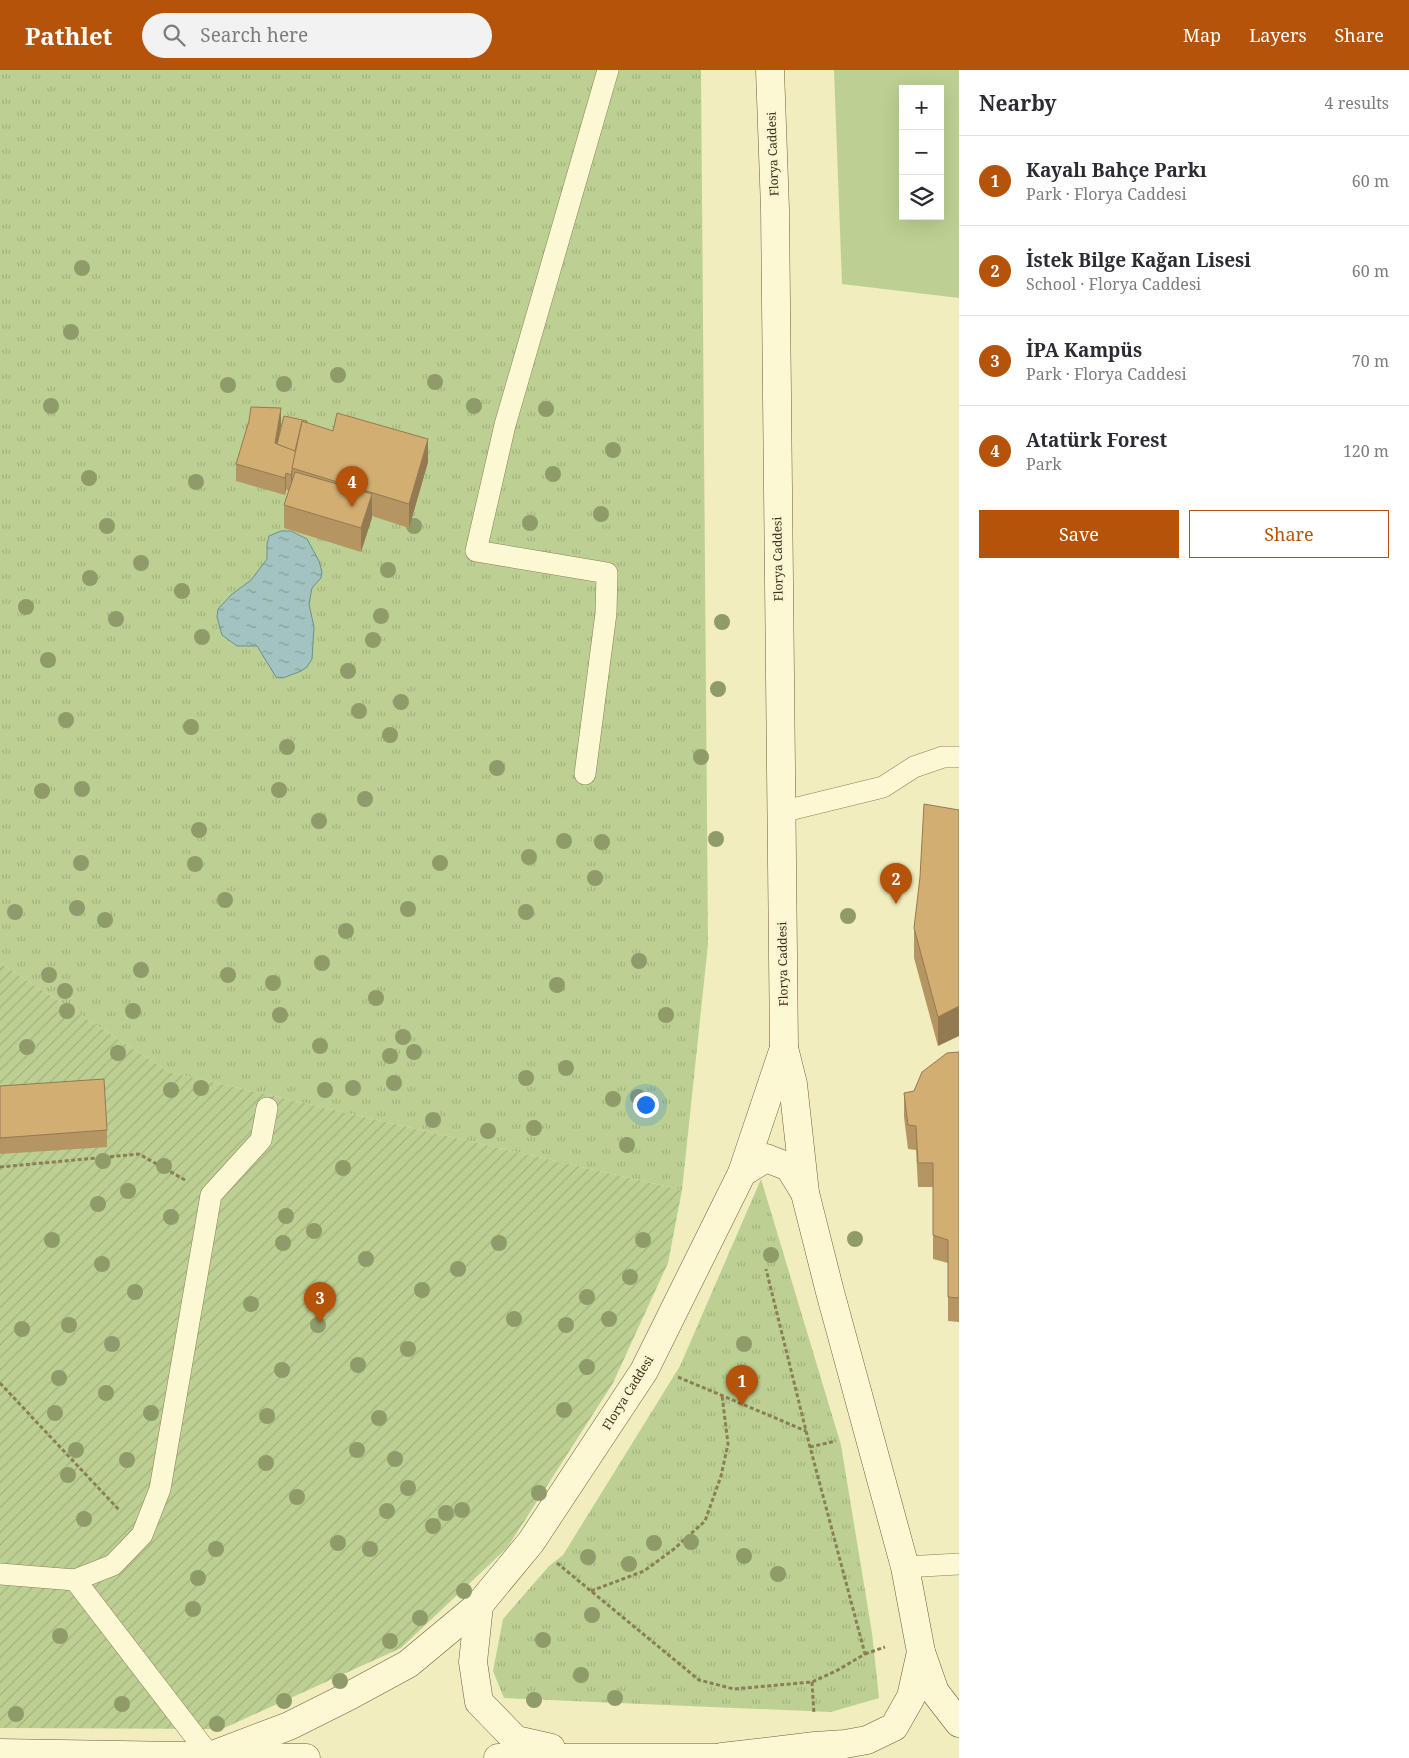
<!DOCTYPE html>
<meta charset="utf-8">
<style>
body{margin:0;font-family:"Noto Serif",serif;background:#f2f2f3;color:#2b2b33}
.controls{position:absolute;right:15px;top:15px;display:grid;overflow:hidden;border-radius:0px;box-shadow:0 5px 20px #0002}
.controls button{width:45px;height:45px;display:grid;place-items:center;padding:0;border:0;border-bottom:1px solid #e1e1e2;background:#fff;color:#2b2b33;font:25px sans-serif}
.you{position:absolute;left:645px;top:1034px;width:18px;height:18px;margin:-12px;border:4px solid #fff;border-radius:50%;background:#1a73e8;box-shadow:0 0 0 8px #1a73e833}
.badge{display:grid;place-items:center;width:32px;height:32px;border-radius:50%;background:#b45309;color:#fff;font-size:16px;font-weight:700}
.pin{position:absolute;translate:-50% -41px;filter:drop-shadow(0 1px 2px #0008)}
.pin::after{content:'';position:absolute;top:26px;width:18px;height:15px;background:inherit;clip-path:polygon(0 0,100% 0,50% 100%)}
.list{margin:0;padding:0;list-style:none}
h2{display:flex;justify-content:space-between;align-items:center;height:65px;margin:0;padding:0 20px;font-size:21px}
h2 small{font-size:16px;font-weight:400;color:#7c7c81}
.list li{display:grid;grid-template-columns:32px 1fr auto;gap:15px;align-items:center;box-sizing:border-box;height:90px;padding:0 20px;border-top:1px solid #e1e1e2}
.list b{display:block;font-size:19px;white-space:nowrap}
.list p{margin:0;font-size:16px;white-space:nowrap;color:#7c7c81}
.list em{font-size:16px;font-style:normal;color:#7c7c81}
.actions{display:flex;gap:10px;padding:15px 20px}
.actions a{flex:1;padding:11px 0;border:1px solid #b45309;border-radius:0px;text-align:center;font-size:18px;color:#b45309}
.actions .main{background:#b45309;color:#fff}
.icon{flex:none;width:28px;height:28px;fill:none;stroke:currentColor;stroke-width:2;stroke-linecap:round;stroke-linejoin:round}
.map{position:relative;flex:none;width:959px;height:1688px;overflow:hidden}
header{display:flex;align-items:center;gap:30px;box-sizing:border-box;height:70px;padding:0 25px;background:#b45309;color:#fff}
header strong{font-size:24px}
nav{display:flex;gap:28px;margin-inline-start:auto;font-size:18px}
.search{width:350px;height:45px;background:#f2f2f3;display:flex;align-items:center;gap:12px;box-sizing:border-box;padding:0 18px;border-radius:28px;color:#7c7c81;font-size:19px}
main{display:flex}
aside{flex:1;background:#fff}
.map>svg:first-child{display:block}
.grass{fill:url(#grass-tufts)}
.garden{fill:url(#garden-furrows)}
.pitch{fill:#bcd093;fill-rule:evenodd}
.water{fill:url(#water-ripples);stroke:#699190}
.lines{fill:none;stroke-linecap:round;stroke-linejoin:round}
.service-casing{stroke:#8b7e56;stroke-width:22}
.secondary-casing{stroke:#6d5e3a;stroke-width:29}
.path{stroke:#8b7e56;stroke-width:3;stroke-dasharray:4 2.5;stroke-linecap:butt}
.service{stroke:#fbf8d3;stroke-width:21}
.secondary{stroke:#fbf8d3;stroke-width:28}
.tree{fill:#8f9b68}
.wall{fill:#b59662}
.shaded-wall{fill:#937a50}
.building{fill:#d2ae72;stroke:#937a50}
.labels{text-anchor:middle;stroke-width:4;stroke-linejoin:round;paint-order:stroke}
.street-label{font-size:12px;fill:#3a311c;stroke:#f8f5d0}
</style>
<header>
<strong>Pathlet</strong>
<div class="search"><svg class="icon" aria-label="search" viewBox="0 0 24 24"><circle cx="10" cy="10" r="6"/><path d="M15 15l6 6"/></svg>Search here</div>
<nav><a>Map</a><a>Layers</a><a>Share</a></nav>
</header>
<main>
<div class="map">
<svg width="959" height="1688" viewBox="0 0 959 1688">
<defs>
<pattern id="grass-tufts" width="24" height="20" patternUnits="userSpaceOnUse" patternTransform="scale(1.25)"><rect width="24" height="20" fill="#bcd093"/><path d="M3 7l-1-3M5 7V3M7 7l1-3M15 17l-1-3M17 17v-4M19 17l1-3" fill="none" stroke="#a2b37e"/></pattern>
<pattern id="garden-furrows" width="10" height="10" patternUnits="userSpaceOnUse" patternTransform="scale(1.25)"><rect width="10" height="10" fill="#bcd093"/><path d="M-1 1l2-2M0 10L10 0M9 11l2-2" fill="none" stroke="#a2b37e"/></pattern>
<pattern id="water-ripples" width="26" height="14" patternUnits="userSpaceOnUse" patternTransform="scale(1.25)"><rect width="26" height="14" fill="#a3c3c0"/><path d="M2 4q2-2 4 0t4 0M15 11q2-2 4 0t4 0" fill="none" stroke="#869f9b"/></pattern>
</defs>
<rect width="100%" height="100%" fill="#f1edbf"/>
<!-- grass -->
<g class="grass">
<path d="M0 0H701L708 874 682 1120 169 1002 0 893Z"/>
<path d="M761 1109 841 1375 872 1563 879 1628 831 1642 504 1628 493 1601 503 1549 549 1496 563 1485 680 1296Z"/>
</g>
<!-- garden -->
<path class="garden" d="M0 893 169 1002 682 1120 668 1193 613 1313 507 1478 401 1578 222 1659 0 1658Z"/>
<!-- pitch -->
<path class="pitch" d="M834 0H959V228L842 214ZM903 19H940V146H903Z"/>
<!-- water -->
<path class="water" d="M281 461H291L307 469 319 491 322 502 321 508 312 518 309 534 314 557 312 589 307 597 301 601 283 608 276 607 257 576H237L222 565 217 547 218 539 231 525 251 510 267 489V474L269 466Z"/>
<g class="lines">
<defs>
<g id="service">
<path d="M585 704 606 543 607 503 476 481 505 355 608 0"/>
<path d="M781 742 883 717 914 697 943 687H959"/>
<path d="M905 1497 959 1494"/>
<path d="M0 1504 75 1510 113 1495 142 1465 160 1419 211 1125 261 1070 267 1038"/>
<path d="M75 1510 210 1686"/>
</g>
<g id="secondary">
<path d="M770 0 775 139 784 978 793 1014 805 1123 830 1222 905 1497 921 1582 935 1622 959 1653"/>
<path d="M742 1103 766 1088 789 1097 805 1123"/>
<path d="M479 1535 473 1592 479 1632 516 1670 551 1678"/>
<path d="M0 1683 306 1688"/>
<path d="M210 1686 289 1656 349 1626 408 1594 479 1535 531 1472 644 1301 742 1103 784 978"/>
<path d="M722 1687 815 1676 845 1674 867 1670 894 1657 911 1627 921 1582"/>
<path d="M498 1688H732"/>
</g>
</defs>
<!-- service casing -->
<use href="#service" class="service-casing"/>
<!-- secondary casing -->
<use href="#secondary" class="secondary-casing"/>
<!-- path -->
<g class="path">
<path d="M0 1097 139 1084 185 1110"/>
<path d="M678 1307 806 1361"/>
<path d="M0 1313 120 1441"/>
<path d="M810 1377 836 1371"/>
<path d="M557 1493 699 1610 734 1619 812 1612 836 1601 865 1584 810 1377 766 1199"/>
<path d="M591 1521 644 1501 674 1479 705 1451 721 1406 728 1374 722 1325"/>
<path d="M865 1584 885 1577"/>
<path d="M812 1612 814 1644"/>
</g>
<!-- service -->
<use href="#service" class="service"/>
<!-- secondary -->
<use href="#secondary" class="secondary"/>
</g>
<!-- trees -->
<g class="tree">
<circle cx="82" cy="198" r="8"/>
<circle cx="71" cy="262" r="8"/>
<circle cx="338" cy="305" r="8"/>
<circle cx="435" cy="312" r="8"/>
<circle cx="284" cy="314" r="8"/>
<circle cx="228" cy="315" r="8"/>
<circle cx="51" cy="336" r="8"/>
<circle cx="474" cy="336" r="8"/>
<circle cx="546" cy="339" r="8"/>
<circle cx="613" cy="380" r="8"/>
<circle cx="553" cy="404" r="8"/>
<circle cx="89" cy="408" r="8"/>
<circle cx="196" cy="412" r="8"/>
<circle cx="601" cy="444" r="8"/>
<circle cx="530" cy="453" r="8"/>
<circle cx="107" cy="456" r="8"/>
<circle cx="414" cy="456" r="8"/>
<circle cx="141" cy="493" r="8"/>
<circle cx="388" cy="500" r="8"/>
<circle cx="90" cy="508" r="8"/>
<circle cx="182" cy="521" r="8"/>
<circle cx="26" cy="537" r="8"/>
<circle cx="381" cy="546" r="8"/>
<circle cx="116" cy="549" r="8"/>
<circle cx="722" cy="552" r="8"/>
<circle cx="202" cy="567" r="8"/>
<circle cx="373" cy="570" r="8"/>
<circle cx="48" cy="590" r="8"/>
<circle cx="348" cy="601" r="8"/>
<circle cx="718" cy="619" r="8"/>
<circle cx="401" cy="632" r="8"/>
<circle cx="359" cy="641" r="8"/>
<circle cx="66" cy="650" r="8"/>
<circle cx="191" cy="657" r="8"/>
<circle cx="390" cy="665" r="8"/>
<circle cx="287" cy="677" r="8"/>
<circle cx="701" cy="687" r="8"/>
<circle cx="497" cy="698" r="8"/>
<circle cx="82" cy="719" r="8"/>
<circle cx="279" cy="720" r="8"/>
<circle cx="42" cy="721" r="8"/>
<circle cx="365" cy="729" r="8"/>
<circle cx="319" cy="751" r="8"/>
<circle cx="199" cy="760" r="8"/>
<circle cx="716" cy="769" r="8"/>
<circle cx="564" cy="771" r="8"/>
<circle cx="602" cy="772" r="8"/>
<circle cx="529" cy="787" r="8"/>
<circle cx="81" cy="793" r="8"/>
<circle cx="440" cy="793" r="8"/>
<circle cx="195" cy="794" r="8"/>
<circle cx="595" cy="808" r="8"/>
<circle cx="225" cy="830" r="8"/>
<circle cx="77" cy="838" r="8"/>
<circle cx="408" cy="839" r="8"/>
<circle cx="15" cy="842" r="8"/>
<circle cx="526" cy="842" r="8"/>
<circle cx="848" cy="846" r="8"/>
<circle cx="105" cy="850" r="8"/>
<circle cx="346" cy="861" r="8"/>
<circle cx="639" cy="891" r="8"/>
<circle cx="322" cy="893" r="8"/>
<circle cx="141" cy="900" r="8"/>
<circle cx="49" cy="905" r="8"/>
<circle cx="228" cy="905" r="8"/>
<circle cx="273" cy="913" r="8"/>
<circle cx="557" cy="915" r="8"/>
<circle cx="65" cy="921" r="8"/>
<circle cx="376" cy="928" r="8"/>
<circle cx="67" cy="941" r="8"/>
<circle cx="133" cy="941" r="8"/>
<circle cx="280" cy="945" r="8"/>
<circle cx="666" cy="945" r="8"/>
<circle cx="403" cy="967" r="8"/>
<circle cx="320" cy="976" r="8"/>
<circle cx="27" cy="977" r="8"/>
<circle cx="414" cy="982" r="8"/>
<circle cx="118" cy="983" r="8"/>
<circle cx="390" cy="986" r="8"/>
<circle cx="566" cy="998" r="8"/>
<circle cx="526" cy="1008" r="8"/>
<circle cx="394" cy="1013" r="8"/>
<circle cx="201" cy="1018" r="8"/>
<circle cx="353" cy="1018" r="8"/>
<circle cx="171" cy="1020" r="8"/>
<circle cx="325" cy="1020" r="8"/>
<circle cx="638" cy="1027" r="8"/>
<circle cx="613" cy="1029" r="8"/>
<circle cx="433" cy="1050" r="8"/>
<circle cx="534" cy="1058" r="8"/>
<circle cx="488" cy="1061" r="8"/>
<circle cx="627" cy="1075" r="8"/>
<circle cx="103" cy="1091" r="8"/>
<circle cx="164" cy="1096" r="8"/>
<circle cx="343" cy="1098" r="8"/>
<circle cx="128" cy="1121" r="8"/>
<circle cx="98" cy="1134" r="8"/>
<circle cx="286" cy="1146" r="8"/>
<circle cx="171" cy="1147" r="8"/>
<circle cx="314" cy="1161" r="8"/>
<circle cx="855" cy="1169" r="8"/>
<circle cx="52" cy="1170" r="8"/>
<circle cx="643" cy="1170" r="8"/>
<circle cx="283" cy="1173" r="8"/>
<circle cx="499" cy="1173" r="8"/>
<circle cx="771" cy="1185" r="8"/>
<circle cx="366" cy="1189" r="8"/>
<circle cx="102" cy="1194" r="8"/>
<circle cx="458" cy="1199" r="8"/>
<circle cx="630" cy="1207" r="8"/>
<circle cx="422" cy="1220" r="8"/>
<circle cx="135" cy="1222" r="8"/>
<circle cx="587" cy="1227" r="8"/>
<circle cx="251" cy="1234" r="8"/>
<circle cx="514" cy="1249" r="8"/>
<circle cx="609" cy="1249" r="8"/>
<circle cx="69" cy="1255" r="8"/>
<circle cx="318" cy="1255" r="8"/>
<circle cx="566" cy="1255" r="8"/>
<circle cx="22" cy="1259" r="8"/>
<circle cx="112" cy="1274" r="8"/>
<circle cx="744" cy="1274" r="8"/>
<circle cx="408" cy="1279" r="8"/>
<circle cx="358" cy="1295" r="8"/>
<circle cx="587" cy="1297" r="8"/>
<circle cx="282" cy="1300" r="8"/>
<circle cx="59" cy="1308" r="8"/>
<circle cx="106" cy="1323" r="8"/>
<circle cx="564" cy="1340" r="8"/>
<circle cx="55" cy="1343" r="8"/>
<circle cx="151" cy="1343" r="8"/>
<circle cx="267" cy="1346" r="8"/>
<circle cx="379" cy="1348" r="8"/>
<circle cx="76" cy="1380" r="8"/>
<circle cx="357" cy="1380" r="8"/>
<circle cx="395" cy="1389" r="8"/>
<circle cx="127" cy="1390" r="8"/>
<circle cx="266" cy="1393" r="8"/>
<circle cx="68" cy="1405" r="8"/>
<circle cx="408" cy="1418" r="8"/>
<circle cx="539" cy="1423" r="8"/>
<circle cx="297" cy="1427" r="8"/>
<circle cx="462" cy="1440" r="8"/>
<circle cx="387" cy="1441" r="8"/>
<circle cx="446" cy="1443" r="8"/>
<circle cx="84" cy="1449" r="8"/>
<circle cx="433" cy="1456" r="8"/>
<circle cx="691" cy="1472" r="8"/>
<circle cx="338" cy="1473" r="8"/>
<circle cx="654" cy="1473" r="8"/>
<circle cx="216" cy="1479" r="8"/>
<circle cx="370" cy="1479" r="8"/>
<circle cx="744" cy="1486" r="8"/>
<circle cx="588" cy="1487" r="8"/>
<circle cx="629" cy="1494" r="8"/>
<circle cx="778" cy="1504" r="8"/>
<circle cx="198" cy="1508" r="8"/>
<circle cx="464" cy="1521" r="8"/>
<circle cx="193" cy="1539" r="8"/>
<circle cx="592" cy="1545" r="8"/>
<circle cx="420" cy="1548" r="8"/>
<circle cx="60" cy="1566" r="8"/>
<circle cx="543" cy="1570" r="8"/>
<circle cx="390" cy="1571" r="8"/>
<circle cx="581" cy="1605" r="8"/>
<circle cx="340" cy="1611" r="8"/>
<circle cx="615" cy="1628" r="8"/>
<circle cx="534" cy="1630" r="8"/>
<circle cx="284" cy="1631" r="8"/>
<circle cx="122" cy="1634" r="8"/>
<circle cx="16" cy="1644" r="8"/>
<circle cx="217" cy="1654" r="8"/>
</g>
<!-- wall -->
<g class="wall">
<path d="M307 353 428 392 409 458 372 446 361 482 284 458V435L289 421 286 419 285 425 236 411V394L281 355 279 368Z"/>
<path d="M959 740 938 976 914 888V858Z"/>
<path d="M959 982V1252L948 1251V1193L933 1189V1117H918L916 1080 908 1079 904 1047V1023L914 1021Z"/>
<path d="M0 1016 107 1060V1077L0 1084Z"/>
</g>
<!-- shaded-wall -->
<g class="shaded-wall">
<path d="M281 338V355L276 381 275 373Z"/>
<path d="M428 369V392L409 458V434Z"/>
<path d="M292 398V415L291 421V405Z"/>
<path d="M286 403V419L285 425V408Z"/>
<path d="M372 424V448L361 482V458Z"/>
<path d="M959 936V966L938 976V947Z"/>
</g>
<!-- building -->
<g class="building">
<path d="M251 337 281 338 275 373 296 381 291 405 286 403 285 408 236 394 249 351Z"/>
<path d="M337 343 428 369 409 434 292 398 302 351 333 361Z"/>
<path d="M284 346 307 351V353L302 351 295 381 277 374Z"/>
<path d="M295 402 372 424 361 458 284 435Z"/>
<path d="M924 734 959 740V936L938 947 914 858 920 807Z"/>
<path d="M959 982V1228L948 1227V1170L933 1165V1093H918L916 1056 908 1055 904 1023 914 1021 922 1002 947 983Z"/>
<path d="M104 1009 107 1060 0 1068V1016Z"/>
</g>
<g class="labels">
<!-- street labels -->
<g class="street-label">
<text transform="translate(773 84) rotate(-92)" y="4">Florya Caddesi</text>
<text transform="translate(778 489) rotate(-91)" y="4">Florya Caddesi</text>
<text transform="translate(783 894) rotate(-91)" y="4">Florya Caddesi</text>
<text transform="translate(628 1323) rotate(-58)" y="4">Florya Caddesi</text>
</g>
</g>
</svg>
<div class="controls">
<button>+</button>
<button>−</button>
<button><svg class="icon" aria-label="layers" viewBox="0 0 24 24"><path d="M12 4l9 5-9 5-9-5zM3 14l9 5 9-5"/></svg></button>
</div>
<div class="you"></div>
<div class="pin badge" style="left:742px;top:1336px">1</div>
<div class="pin badge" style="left:896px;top:834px">2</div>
<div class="pin badge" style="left:320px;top:1253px">3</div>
<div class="pin badge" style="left:352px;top:437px">4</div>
</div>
<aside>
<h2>Nearby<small>4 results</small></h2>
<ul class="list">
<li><span class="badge">1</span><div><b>Kayalı Bahçe Parkı</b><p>Park · Florya Caddesi</p></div><em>60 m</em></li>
<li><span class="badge">2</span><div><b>İstek Bilge Kağan Lisesi</b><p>School · Florya Caddesi</p></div><em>60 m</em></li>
<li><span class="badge">3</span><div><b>İPA Kampüs</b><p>Park · Florya Caddesi</p></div><em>70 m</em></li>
<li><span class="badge">4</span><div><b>Atatürk Forest</b><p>Park</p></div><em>120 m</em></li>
</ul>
<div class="actions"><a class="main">Save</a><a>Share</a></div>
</aside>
</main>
